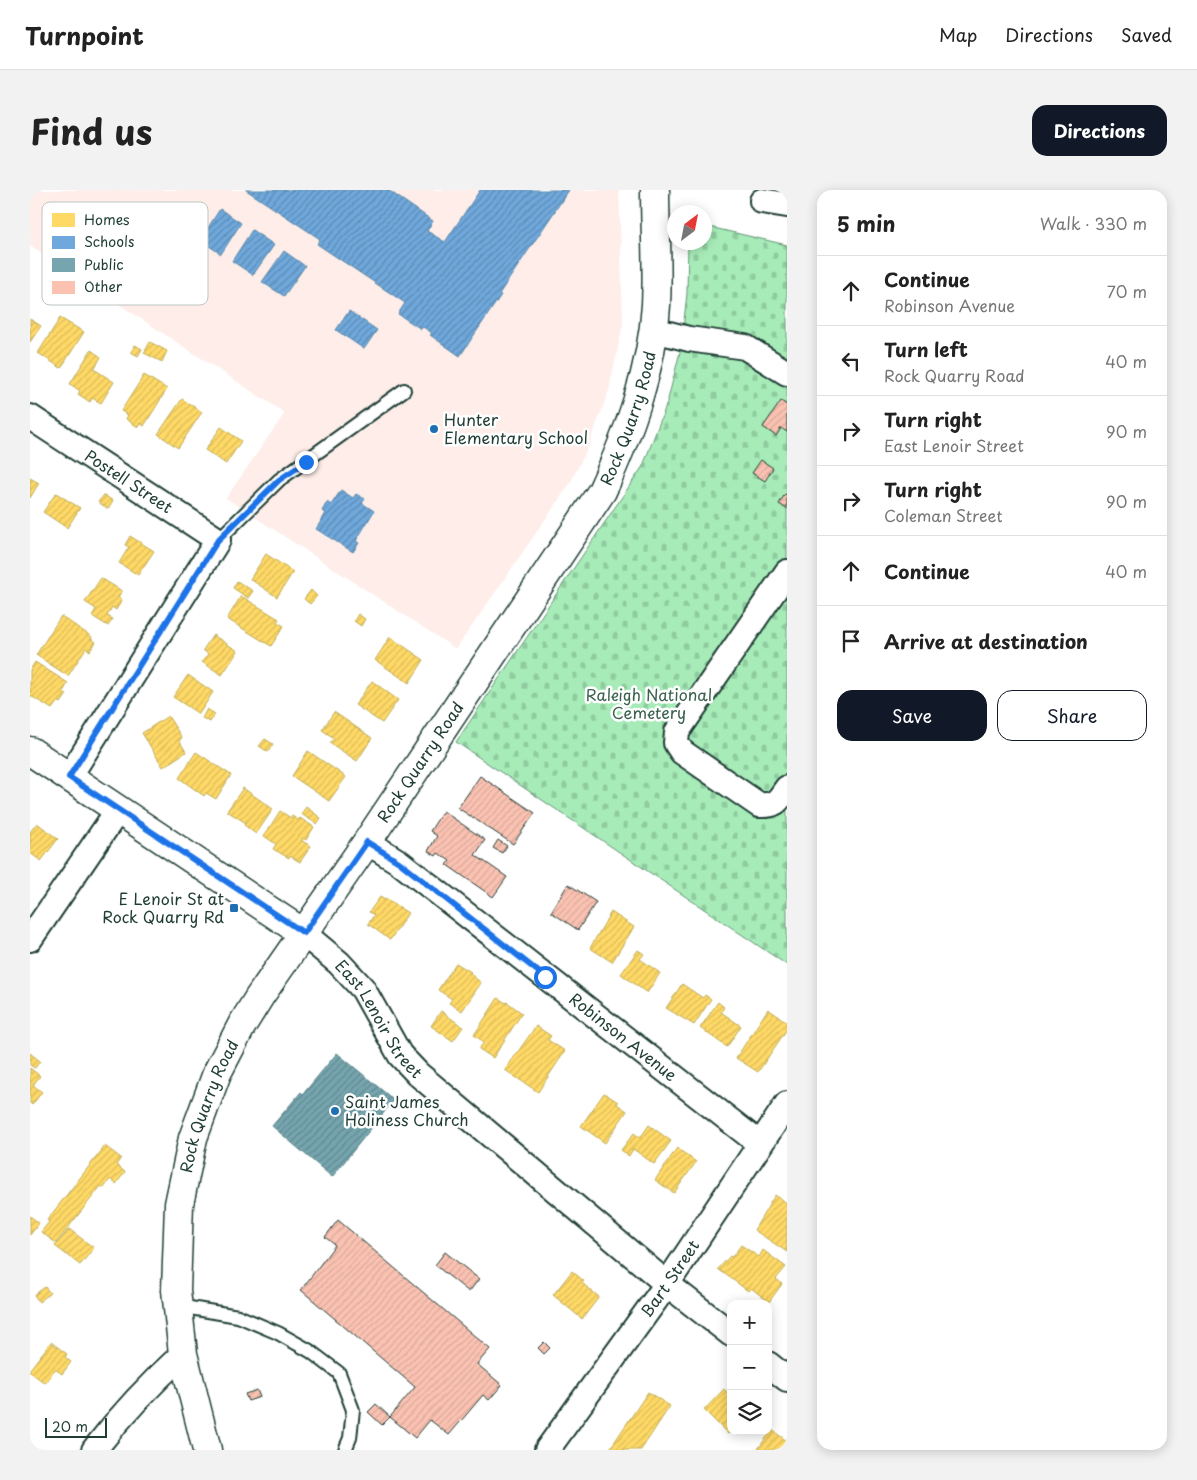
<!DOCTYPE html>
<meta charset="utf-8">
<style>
body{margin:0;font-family:"Playpen Sans",sans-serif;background:#f2f2f2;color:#222}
.controls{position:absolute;right:15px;bottom:15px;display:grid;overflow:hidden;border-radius:10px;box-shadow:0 2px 12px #0003}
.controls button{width:45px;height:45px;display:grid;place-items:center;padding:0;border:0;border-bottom:1px solid #e0e0e0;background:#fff;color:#222;font:25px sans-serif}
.compass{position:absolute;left:637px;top:15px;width:45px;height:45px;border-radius:50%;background:#fff;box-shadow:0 2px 12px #0003;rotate:32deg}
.scale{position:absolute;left:15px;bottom:12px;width:62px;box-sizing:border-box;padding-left:5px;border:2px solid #1f3d34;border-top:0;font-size:14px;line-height:18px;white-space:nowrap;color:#1f3d34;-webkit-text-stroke:4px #fff;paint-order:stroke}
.stop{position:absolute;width:15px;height:15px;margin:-11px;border:4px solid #1a73e8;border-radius:50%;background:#fff}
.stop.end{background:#1a73e8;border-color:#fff;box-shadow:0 1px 5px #0008}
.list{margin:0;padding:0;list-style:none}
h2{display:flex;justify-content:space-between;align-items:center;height:65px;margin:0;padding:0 20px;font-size:21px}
h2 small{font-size:16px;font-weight:400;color:#767676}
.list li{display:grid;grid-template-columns:32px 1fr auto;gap:15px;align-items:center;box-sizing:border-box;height:70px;padding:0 20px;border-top:1px solid #e0e0e0}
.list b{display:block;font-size:19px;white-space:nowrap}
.list p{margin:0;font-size:16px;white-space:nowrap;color:#767676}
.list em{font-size:16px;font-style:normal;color:#767676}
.actions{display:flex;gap:10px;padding:15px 20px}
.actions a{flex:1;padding:11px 0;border:1px solid #111827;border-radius:15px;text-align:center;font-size:18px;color:#111827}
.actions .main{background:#111827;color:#fff}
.icon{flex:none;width:28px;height:28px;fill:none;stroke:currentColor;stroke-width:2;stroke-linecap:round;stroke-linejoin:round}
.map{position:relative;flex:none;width:757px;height:1260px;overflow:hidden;border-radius:15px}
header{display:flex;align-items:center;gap:30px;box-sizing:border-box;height:70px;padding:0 25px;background:#fff;border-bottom:1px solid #e0e0e0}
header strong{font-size:24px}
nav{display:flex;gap:28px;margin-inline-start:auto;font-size:18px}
.intro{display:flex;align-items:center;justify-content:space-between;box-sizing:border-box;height:120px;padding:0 30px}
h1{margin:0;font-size:35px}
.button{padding:12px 22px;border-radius:15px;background:#111827;color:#fff;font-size:18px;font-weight:700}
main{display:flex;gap:30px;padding:0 30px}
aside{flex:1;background:#fff;border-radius:15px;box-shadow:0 2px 12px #0003}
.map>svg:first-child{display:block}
.built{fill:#feede8}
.cemetery{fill:url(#cemetery-stones);stroke:#639476}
.homes{fill:url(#homes-hatch);stroke:#bcaa57}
.schools{fill:url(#schools-hatch);stroke:#5788aa}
.public{fill:url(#public-hatch);stroke:#5c868a}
.building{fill:url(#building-hatch);stroke:#1f3d34}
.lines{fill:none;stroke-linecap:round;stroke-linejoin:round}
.lane-casing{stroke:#1f3d34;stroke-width:16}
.street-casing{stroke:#1f3d34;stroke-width:28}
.secondary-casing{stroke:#1f3d34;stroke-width:31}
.lane{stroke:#fff;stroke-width:12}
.street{stroke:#fff;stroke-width:24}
.secondary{stroke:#fff;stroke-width:28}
.route{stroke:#1a73e8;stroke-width:6}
.poi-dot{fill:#1f6fb2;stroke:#fff;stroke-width:2}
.labels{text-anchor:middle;stroke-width:5;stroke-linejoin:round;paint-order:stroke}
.street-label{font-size:16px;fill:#1f3d34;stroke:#fff}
.poi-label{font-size:16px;fill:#1f3d34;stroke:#fff;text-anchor:start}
.park-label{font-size:16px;fill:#3a604e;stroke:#fff}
.key{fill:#fff;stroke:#bcc5c2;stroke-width:1}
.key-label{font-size:14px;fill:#1f3d34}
</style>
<header>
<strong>Turnpoint</strong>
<nav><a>Map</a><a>Directions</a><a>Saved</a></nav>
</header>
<div class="intro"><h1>Find us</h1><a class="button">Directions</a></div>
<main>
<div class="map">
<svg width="757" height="1260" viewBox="0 0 757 1260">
<defs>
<pattern id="cemetery-stones" width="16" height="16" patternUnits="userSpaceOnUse" patternTransform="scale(1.25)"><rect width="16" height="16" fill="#a7ecb8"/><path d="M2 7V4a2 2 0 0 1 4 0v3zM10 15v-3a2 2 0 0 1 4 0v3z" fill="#8fcb9f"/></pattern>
<pattern id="homes-hatch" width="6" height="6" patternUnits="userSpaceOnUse" patternTransform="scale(1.25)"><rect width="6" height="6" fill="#ffd966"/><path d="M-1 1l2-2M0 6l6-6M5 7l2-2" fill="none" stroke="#dabb59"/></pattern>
<pattern id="schools-hatch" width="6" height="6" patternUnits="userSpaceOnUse" patternTransform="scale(1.25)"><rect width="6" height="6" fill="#6fa8dc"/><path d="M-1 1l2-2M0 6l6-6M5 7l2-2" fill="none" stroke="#5b8ab3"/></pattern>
<pattern id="public-hatch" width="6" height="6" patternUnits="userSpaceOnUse" patternTransform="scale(1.25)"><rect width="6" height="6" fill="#76a5af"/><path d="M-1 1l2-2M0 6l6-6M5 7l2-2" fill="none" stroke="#60888f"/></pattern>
<pattern id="building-hatch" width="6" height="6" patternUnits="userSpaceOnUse" patternTransform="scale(1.25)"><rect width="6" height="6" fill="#fbc2b2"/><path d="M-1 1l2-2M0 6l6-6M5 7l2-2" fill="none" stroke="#d7a89a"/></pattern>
</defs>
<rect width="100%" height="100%" fill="#fff"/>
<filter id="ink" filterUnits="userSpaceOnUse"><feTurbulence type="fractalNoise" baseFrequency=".02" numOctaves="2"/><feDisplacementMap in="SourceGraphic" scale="10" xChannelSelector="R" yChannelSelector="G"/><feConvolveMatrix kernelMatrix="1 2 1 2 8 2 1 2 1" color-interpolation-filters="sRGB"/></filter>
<g filter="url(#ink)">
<!-- built -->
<path class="built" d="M0 0H589L593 133 579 200 559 255 539 295 426 459 196 308 255 223 0 56Z"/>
<!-- cemetery -->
<path class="cemetery" d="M675 36 757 55V775L426 552 613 276 637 213 651 158 657 103 658 53 674 52Z"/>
<!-- homes -->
<g class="homes">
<path d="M30 128 54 142 31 178 8 163Z"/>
<path d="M0 129 11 136 0 152Z"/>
<path d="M120 152 137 161 132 172 114 163Z"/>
<path d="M105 155 112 159 108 166 101 162Z"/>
<path d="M61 160 71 167 64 179 84 192 71 213 62 208 60 212 48 204 50 201 40 194Z"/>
<path d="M114 185 137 199 114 236 110 233 108 237 96 229 98 225 91 221Z"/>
<path d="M152 209 172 222 148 258 128 244Z"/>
<path d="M191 237 211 251 196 274 175 260Z"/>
<path d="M0 288 9 293 0 308Z"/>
<path d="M26 303 50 318 37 338 13 322Z"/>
<path d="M74 305 83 311 78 319 68 312Z"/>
<path d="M100 346 124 361 108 385 89 373 99 357 95 355Z"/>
<path d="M236 364 263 382 247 407 220 389Z"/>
<path d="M71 388 92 401 88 407 92 410 86 420 82 417 77 426 83 429 78 436 62 426 66 419 55 412Z"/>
<path d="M207 391 223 401 218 408 203 398Z"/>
<path d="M281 400 287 406 280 414 274 409Z"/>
<path d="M211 406 249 429 247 432 254 436 241 456 197 429Z"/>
<path d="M328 424 335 429 331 436 324 431Z"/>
<path d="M31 426 62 447 61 449 66 452 60 461 56 458 38 486 6 465Z"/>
<path d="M183 445 208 461 192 485 172 472 178 464 173 460Z"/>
<path d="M360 447 394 470 379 493 345 470Z"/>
<path d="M5 472 38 493 33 502 37 504 31 513 28 511 22 519 1 506 0 507V480Z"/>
<path d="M158 485 183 502 169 524 143 507Z"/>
<path d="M342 491 368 510 352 533 325 515Z"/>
<path d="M177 519 185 524 180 532 172 528Z"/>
<path d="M304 522 342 548 327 571 300 553 304 548 292 540Z"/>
<path d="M138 526 152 548 149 550 156 562 133 577 112 543Z"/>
<path d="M235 549 243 554 238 562 229 556Z"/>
<path d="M278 561 316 587 299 611 262 586Z"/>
<path d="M166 562 201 585 186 609 176 603 174 606 149 588Z"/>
<path d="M213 598 243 619 226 644 214 635 216 633 197 621Z"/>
<path d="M276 617 291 628 287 634 271 624Z"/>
<path d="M250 621 261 628 262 626 268 630 270 628 284 637 276 650 273 648 272 651 281 656 270 672 260 666 259 668 243 659 246 654 234 646Z"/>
<path d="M7 633 28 649 11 671 0 663V642Z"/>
<path d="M350 707 355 710 356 709 378 723 360 750 338 734 344 725 339 722Z"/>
<path d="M581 722 604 737 582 772 560 758Z"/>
<path d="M608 760 614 764 610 769 630 783 617 803 591 784Z"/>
<path d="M426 773 441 782 440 783 451 793 432 821 419 813 422 809 408 800Z"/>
<path d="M652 794 673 808 675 805 681 809 664 835 636 818Z"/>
<path d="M468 808 476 813 477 812 492 823 463 868 449 859 454 852 444 845Z"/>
<path d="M688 812 694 817 691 822 711 836 697 857 670 838Z"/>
<path d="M738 819 757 832V839L728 882 706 868Z"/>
<path d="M411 821 433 837 423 851 401 836Z"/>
<path d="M506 836 521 846 518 850 535 861 508 902 475 880Z"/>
<path d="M0 863 10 871 5 878 0 875Z"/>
<path d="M0 878 10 886 3 895 12 902 2 915 0 913Z"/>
<path d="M574 903 588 912 587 914 597 921 575 953 551 936Z"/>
<path d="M619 935 641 951 624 974 603 959 599 966 591 960 604 943 610 948Z"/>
<path d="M75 956 91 968 86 975 95 982 86 994 80 989 74 998 71 996 26 1053 11 1042 19 1032 17 1030Z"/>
<path d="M647 958 666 972 644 1003 625 990Z"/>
<path d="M745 1005 757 1013V1062L724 1040Z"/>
<path d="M0 1026 9 1033 0 1045Z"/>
<path d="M39 1039 64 1058 50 1075 25 1056Z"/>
<path d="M711 1055 729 1067 733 1060 756 1077 746 1089 752 1094 739 1112 721 1098 718 1101 688 1079 700 1066 702 1067Z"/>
<path d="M542 1081 554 1091 552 1093 569 1107 552 1129 523 1105Z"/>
<path d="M15 1097 20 1103 9 1112 4 1105Z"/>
<path d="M21 1152 37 1164 35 1167 41 1172 32 1184 25 1179 15 1193 0 1182V1179Z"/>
<path d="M694 1199 701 1206V1241L698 1244 674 1220Z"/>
<path d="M618 1202 640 1216 611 1260H579Z"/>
<path d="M742 1240 757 1251V1260H727Z"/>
</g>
<!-- schools -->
<g class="schools">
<path d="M216 0H358L403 31 397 41 415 52 450 0H539L469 104 471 105 430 166 400 145 402 143 393 137 391 139 368 124 375 113 287 54 290 49Z"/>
<path d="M190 19 211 33 191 64 170 50Z"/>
<path d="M222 40 244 55 223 85 202 71Z"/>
<path d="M254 61 275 76 254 106 232 92Z"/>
<path d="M319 121 347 140 334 159 306 140Z"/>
<path d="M311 300 323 308 326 304 335 309 332 313 344 321 326 351 329 353 323 362 286 339 296 323 292 321 297 312 301 315Z"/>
</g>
<!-- public -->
<path class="public" d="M307 863 364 910 302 987 242 936 271 902 273 904Z"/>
<!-- building -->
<g class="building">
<path d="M751 211 757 215V242L751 238 746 246 733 237Z"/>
<path d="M731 270 743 278 735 291 722 283Z"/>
<path d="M755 304 757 305V319L749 314Z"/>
<path d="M450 586 505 623 483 654 428 618Z"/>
<path d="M413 621 455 650 445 665 477 687 463 707 417 675 420 671 408 663 406 666 398 661 407 646 400 641Z"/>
<path d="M468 650 477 656 472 663 463 658Z"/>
<path d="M538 694 566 712 548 740 521 722Z"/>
<path d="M308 1030 460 1159 447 1174 472 1195 459 1210 453 1205 419 1245 400 1230 385 1248 360 1227 385 1197 271 1100 305 1055 295 1047Z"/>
<path d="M415 1062 449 1089 439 1102 405 1075Z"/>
<path d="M514 1152 520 1158 514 1164 508 1158Z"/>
<path d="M227 1200 230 1207 218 1211 215 1204Z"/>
<path d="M346 1214 360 1227 352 1235 338 1222Z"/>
</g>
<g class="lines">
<defs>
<g id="lane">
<path d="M188 350 249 290 374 200"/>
<path d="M148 1116 208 1126 248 1143 280 1161 309 1183 323 1220 320 1248 315 1260"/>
</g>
<g id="street">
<path d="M732 11 757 15"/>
<path d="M624 140 659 149 715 157 757 183"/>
<path id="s1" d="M0 227 188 350 39 587"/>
<path d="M757 382 647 542 646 553 652 562 729 615C746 616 748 611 757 598"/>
<path id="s2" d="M337 652 369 672 730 954"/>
<path id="s3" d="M273 743 309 773 333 799 370 865 388 884 637 1094 701 1144"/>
<path d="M0 749 88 620"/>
<path d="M738 1174 757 1189"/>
<path d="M64 1260C91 1225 120 1194 153 1164"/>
<path id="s4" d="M517 1260 637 1094 757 914"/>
</g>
<g id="secondary">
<path d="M0 561 273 743"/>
<path id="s5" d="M177 1260 153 1164 146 1100 149 1014 163 948 187 883 212 835 230 806 337 652 572 301C599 242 622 180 626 115 628 77 625 38 625 0"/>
</g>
</defs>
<!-- lane casing -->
<use href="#lane" class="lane-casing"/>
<!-- street casing -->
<use href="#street" class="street-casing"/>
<!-- secondary casing -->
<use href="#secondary" class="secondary-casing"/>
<!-- lane -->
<use href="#lane" class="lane"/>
<!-- street -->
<use href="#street" class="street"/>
<!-- secondary -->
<use href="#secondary" class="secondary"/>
</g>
</g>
<g class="lines" filter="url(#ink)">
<!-- route -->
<path class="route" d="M276 272 249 290 188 350 39 587 274 743 337 652 369 672 515 787"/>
</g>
<!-- markers -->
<g class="poi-dot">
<circle cx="404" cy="239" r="5"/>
<rect x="199" y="713" width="10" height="10" rx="2.5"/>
<circle cx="305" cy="921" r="5"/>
</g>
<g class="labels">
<!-- street labels -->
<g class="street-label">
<text dy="6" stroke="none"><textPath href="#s5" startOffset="1162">Rock Quarry Road</textPath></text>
<text dy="6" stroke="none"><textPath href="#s1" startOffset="118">Postell Street</textPath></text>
<text dy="6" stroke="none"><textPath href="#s5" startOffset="758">Rock Quarry Road</textPath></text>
<text dy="6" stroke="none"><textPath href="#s3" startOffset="116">East Lenoir Street</textPath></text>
<text dy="6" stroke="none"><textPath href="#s2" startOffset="322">Robinson Avenue</textPath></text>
<text dy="6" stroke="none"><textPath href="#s5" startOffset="352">Rock Quarry Road</textPath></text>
<text dy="6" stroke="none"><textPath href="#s4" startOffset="211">Bart Street</textPath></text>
</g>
<!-- poi labels -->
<g class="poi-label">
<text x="414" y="236">Hunter<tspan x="414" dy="18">Elementary School</tspan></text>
<text x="194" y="715" text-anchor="end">E Lenoir St at<tspan x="194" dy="18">Rock Quarry Rd</tspan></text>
<text x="315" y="918">Saint James<tspan x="315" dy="18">Holiness Church</tspan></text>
</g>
<!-- park labels -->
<g class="park-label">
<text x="619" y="511">Raleigh National<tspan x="619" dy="18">Cemetery</tspan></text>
</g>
</g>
<!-- legend -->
<rect x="12" y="12" width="166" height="103" rx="8" class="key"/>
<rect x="22" y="23" width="23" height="14" fill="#ffd966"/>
<rect x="22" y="46" width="23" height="13" fill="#6fa8dc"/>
<rect x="22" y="68" width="23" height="14" fill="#76a5af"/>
<rect x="22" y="91" width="23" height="13" fill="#fbc2b2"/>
<g class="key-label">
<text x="54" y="35">Homes</text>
<text x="54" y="57">Schools</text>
<text x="54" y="80">Public</text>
<text x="54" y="102">Other</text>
</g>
</svg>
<div class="controls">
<button>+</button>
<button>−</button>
<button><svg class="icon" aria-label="layers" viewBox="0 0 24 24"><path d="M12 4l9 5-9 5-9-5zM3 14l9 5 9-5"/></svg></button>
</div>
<svg class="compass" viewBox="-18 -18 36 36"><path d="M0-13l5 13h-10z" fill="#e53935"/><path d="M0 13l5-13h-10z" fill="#767676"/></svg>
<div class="scale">20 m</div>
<div class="stop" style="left:515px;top:787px"></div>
<div class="stop end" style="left:276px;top:272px"></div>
</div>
<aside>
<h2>5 min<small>Walk · 330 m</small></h2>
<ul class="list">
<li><svg class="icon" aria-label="ahead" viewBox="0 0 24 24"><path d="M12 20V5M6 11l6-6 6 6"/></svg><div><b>Continue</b><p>Robinson Avenue</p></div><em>70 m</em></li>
<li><svg class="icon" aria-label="left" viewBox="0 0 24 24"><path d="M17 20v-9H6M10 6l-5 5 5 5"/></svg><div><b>Turn left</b><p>Rock Quarry Road</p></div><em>40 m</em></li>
<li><svg class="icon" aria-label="right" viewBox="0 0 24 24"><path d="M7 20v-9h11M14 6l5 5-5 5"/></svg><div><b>Turn right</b><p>East Lenoir Street</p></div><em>90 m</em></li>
<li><svg class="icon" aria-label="right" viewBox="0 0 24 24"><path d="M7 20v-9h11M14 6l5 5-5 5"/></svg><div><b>Turn right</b><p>Coleman Street</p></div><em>90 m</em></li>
<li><svg class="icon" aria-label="ahead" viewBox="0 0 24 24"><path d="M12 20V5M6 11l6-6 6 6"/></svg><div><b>Continue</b></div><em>40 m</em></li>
<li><svg class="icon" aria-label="arrive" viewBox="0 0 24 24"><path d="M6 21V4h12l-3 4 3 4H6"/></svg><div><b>Arrive at destination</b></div></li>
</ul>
<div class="actions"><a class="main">Save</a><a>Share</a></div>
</aside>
</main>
